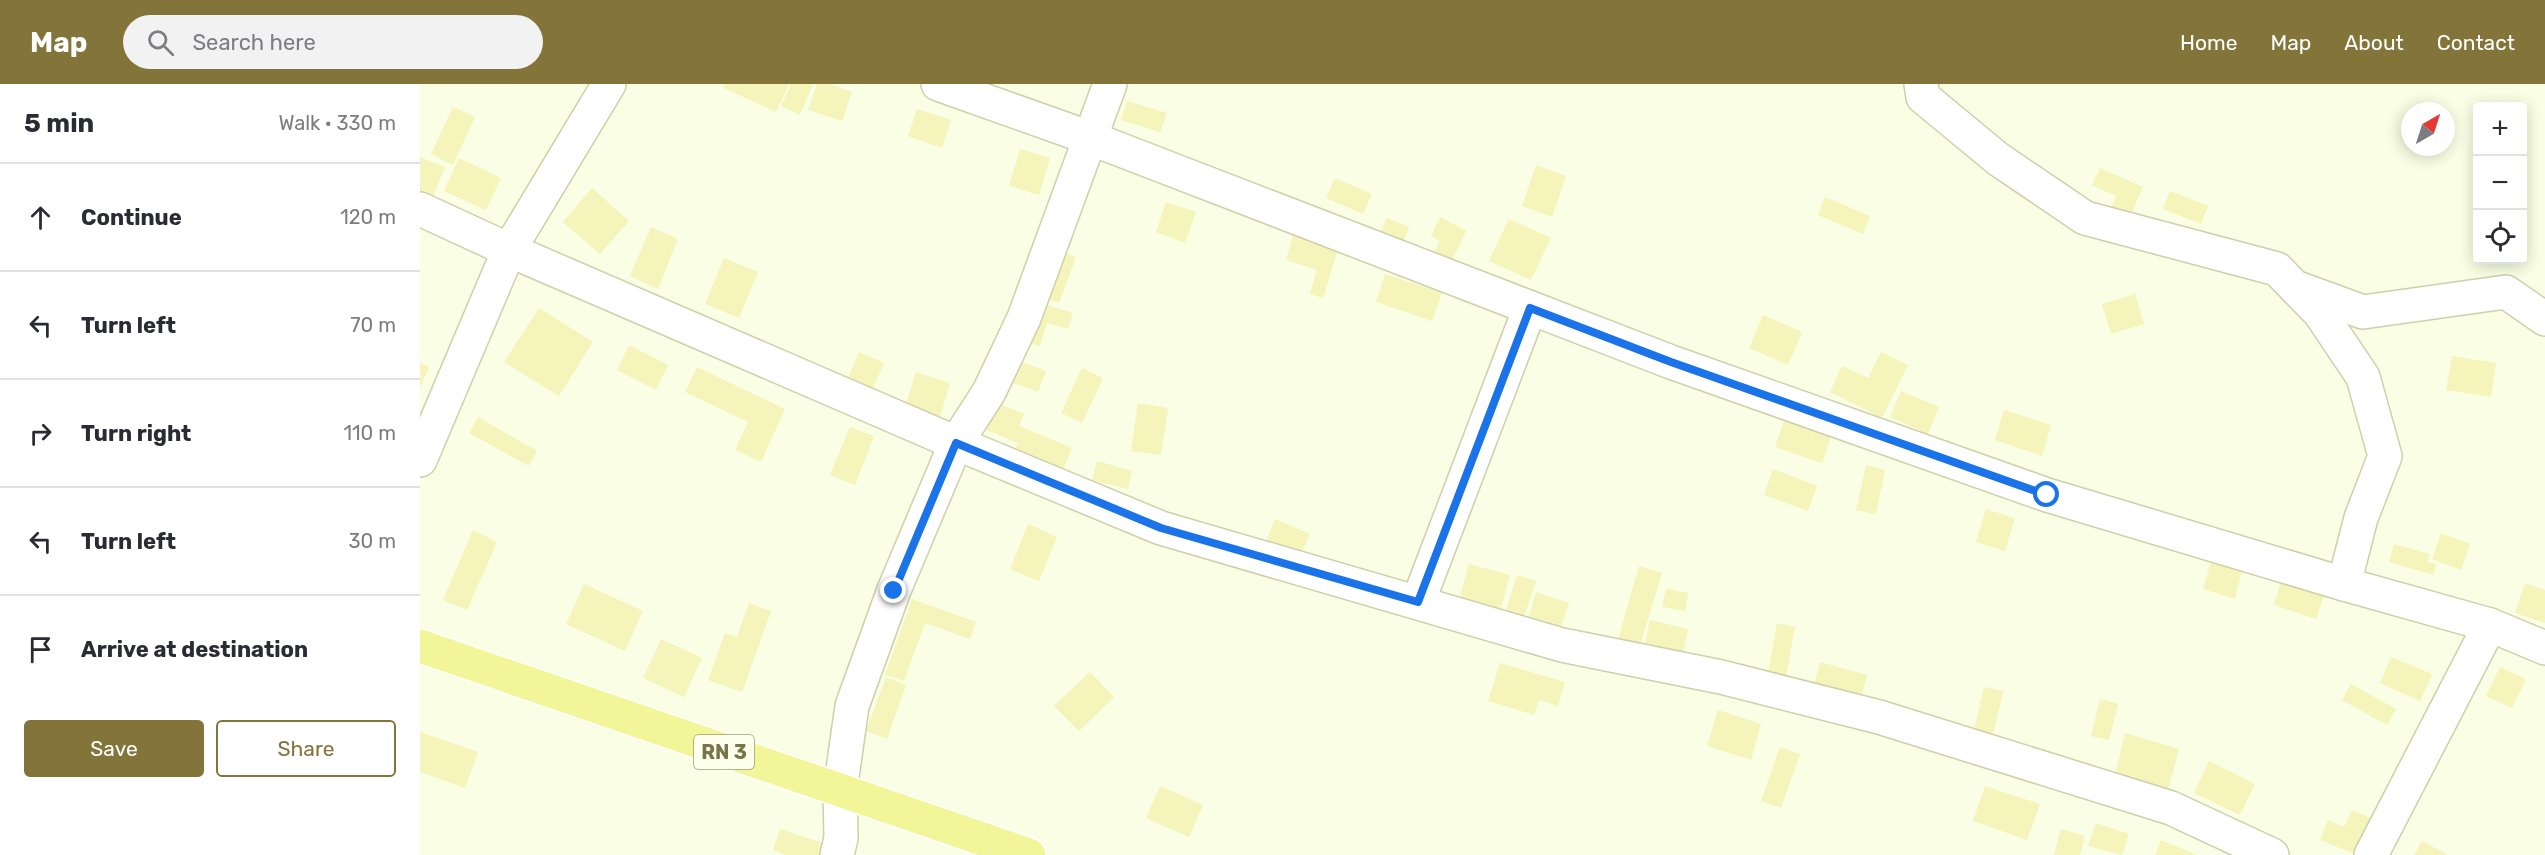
<!DOCTYPE html>
<meta charset="utf-8">
<style>
body{margin:0;font-family:Rubik,sans-serif;background:#f2f2f3;color:#2b2b33}
.controls{position:absolute;right:18px;top:18px;display:grid;overflow:hidden;border-radius:6px;box-shadow:0 3px 15px #0003}
.controls button{width:54px;height:54px;display:grid;place-items:center;padding:0;border:0;border-bottom:2px solid #e1e1e2;background:#fff;color:#2b2b33;font:30px sans-serif}
.compass{position:absolute;left:1981px;top:18px;width:54px;height:54px;border-radius:50%;background:#fff;box-shadow:0 3px 15px #0003;rotate:39deg}
.stop{position:absolute;width:18px;height:18px;margin:-14px;border:4px solid #1a73e8;border-radius:50%;background:#fff}
.stop.end{background:#1a73e8;border-color:#fff;box-shadow:0 2px 6px #0008}
.list{margin:0;padding:0;list-style:none}
h2{display:flex;justify-content:space-between;align-items:center;height:78px;margin:0;padding:0 24px;font-size:26px}
h2 small{font-size:20px;font-weight:400;color:#7c7c81}
.list li{display:grid;grid-template-columns:39px 1fr auto;gap:18px;align-items:center;box-sizing:border-box;height:108px;padding:0 24px;border-top:2px solid #e1e1e2}
.list b{display:block;font-size:22px;white-space:nowrap}
.list em{font-size:20px;font-style:normal;color:#7c7c81}
.actions{display:flex;gap:12px;padding:18px 24px}
.actions a{flex:1;padding:14px 0;border:2px solid #83743a;border-radius:6px;text-align:center;font-size:21px;color:#83743a}
.actions .main{background:#83743a;color:#fff}
.icon{flex:none;width:33px;height:33px;fill:none;stroke:currentColor;stroke-width:2;stroke-linecap:round;stroke-linejoin:round}
.map{position:relative;flex:none;width:2125px;height:771px;overflow:hidden}
header{display:flex;align-items:center;gap:36px;box-sizing:border-box;height:84px;padding:0 30px;background:#83743a;color:#fff}
header strong{font-size:28px}
nav{display:flex;gap:33px;margin-inline-start:auto;font-size:21px}
.search{width:420px;height:54px;background:#f2f2f3;display:flex;align-items:center;gap:15px;box-sizing:border-box;padding:0 21px;border-radius:33px;color:#7c7c81;font-size:22px}
main{display:flex}
aside{flex:1;background:#fff}
.map>svg:first-child{display:block}
.building{fill:#f5f4ba}
.lines{fill:none;stroke-linecap:round;stroke-linejoin:round}
.minor-casing{stroke:#cfcfaa;stroke-width:36}
.trunk-casing{stroke:#fff;stroke-width:36}
.minor{stroke:#fff;stroke-width:33}
.trunk{stroke:#f2f699;stroke-width:33}
.route{stroke:#1a73e8;stroke-width:8}
.labels{text-anchor:middle;stroke-width:4.5;stroke-linejoin:round;paint-order:stroke}
.shield{fill:#fbffec;stroke:#9f9e79;stroke-width:1.5}
.shield-label{font-size:20px;font-weight:bold;fill:#787548}
</style>
<header>
<strong>Map</strong>
<div class="search"><svg class="icon" aria-label="search" viewBox="0 0 24 24"><circle cx="10" cy="10" r="6"/><path d="M15 15l6 6"/></svg>Search here</div>
<nav><a>Home</a><a>Map</a><a>About</a><a>Contact</a></nav>
</header>
<main>
<aside>
<h2>5 min<small>Walk · 330 m</small></h2>
<ul class="list">
<li><svg class="icon" aria-label="ahead" viewBox="0 0 24 24"><path d="M12 20V5M6 11l6-6 6 6"/></svg><div><b>Continue</b></div><em>120 m</em></li>
<li><svg class="icon" aria-label="left" viewBox="0 0 24 24"><path d="M17 20v-9H6M10 6l-5 5 5 5"/></svg><div><b>Turn left</b></div><em>70 m</em></li>
<li><svg class="icon" aria-label="right" viewBox="0 0 24 24"><path d="M7 20v-9h11M14 6l5 5-5 5"/></svg><div><b>Turn right</b></div><em>110 m</em></li>
<li><svg class="icon" aria-label="left" viewBox="0 0 24 24"><path d="M17 20v-9H6M10 6l-5 5 5 5"/></svg><div><b>Turn left</b></div><em>30 m</em></li>
<li><svg class="icon" aria-label="arrive" viewBox="0 0 24 24"><path d="M6 21V4h12l-3 4 3 4H6"/></svg><div><b>Arrive at destination</b></div></li>
</ul>
<div class="actions"><a class="main">Save</a><a>Share</a></div>
</aside>
<div class="map">
<svg width="2125" height="771" viewBox="0 0 2125 771">
<rect width="100%" height="100%" fill="#f9fee4"/>
<!-- building -->
<g class="building">
<path d="M305 0H369L356 28 304 4Z"/>
<path d="M371 0H393L380 31 361 22Z"/>
<path d="M397 0H410L432 8 422 37 388 26Z"/>
<path d="M707 17 747 29 740 48 701 36Z"/>
<path d="M33 23 55 33 33 81 11 70Z"/>
<path d="M497 25 531 36 522 64 488 52Z"/>
<path d="M600 65 630 74 619 111 589 102Z"/>
<path d="M0 73 25 83 12 115 0 110Z"/>
<path d="M39 74 81 94 66 126 24 107Z"/>
<path d="M1116 81 1146 92 1132 133 1102 122Z"/>
<path d="M1680 84 1723 103 1710 132 1691 124 1696 112 1672 101Z"/>
<path d="M915 94 952 110 943 130 906 114Z"/>
<path d="M172 104 209 137 180 170 143 138Z"/>
<path d="M1750 107 1788 122 1781 140 1743 125Z"/>
<path d="M1405 113 1450 132 1443 150 1398 131Z"/>
<path d="M746 118 776 128 765 159 736 148Z"/>
<path d="M1020 133 1046 147 1030 180 1013 172 1020 157 1011 152Z"/>
<path d="M967 134 989 143 983 159 960 150Z"/>
<path d="M1089 135 1131 154 1111 196 1069 177Z"/>
<path d="M231 143 258 155 238 205 210 192Z"/>
<path d="M874 148 919 162 903 214 890 210 897 186 866 176Z"/>
<path d="M636 166 656 173 639 219 620 211Z"/>
<path d="M304 174 338 188 319 234 285 220Z"/>
<path d="M965 190 1022 209 1012 237 956 218Z"/>
<path d="M1715 210 1724 240 1691 250 1682 220Z"/>
<path d="M616 218 653 229 648 245 627 239 620 262 605 258Z"/>
<path d="M119 224 173 258 139 312 84 278Z"/>
<path d="M1343 231 1382 248 1368 281 1329 264Z"/>
<path d="M209 261 248 281 236 306 197 286Z"/>
<path d="M439 268 464 279 451 309 426 299Z"/>
<path d="M1461 268 1488 281 1462 334 1410 308 1422 282 1448 294Z"/>
<path d="M2032 272 2076 279 2071 313 2026 306Z"/>
<path d="M596 276 626 287 618 308 588 297Z"/>
<path d="M0 279 9 283 0 305Z"/>
<path d="M277 283 365 325 341 378 315 366 328 338 265 308Z"/>
<path d="M662 284 683 294 662 339 641 329Z"/>
<path d="M496 288 530 299 520 333 485 323Z"/>
<path d="M1481 307 1519 323 1508 350 1470 333Z"/>
<path d="M575 318 604 330 599 342 652 364 640 393 592 373 598 359 564 345Z"/>
<path d="M718 319 748 324 741 371 711 367Z"/>
<path d="M1584 326 1631 341 1622 372 1575 356Z"/>
<path d="M1366 331 1413 347 1402 379 1355 363Z"/>
<path d="M58 333 117 367 109 382 49 349Z"/>
<path d="M430 343 454 352 435 401 410 391Z"/>
<path d="M677 377 712 387 708 405 672 396Z"/>
<path d="M1446 381 1465 386 1456 430 1436 426Z"/>
<path d="M1353 385 1397 402 1388 427 1344 411Z"/>
<path d="M1566 425 1595 434 1585 467 1556 458Z"/>
<path d="M855 435 890 450 878 477 844 462Z"/>
<path d="M608 440 637 453 619 497 590 485Z"/>
<path d="M53 446 77 458 47 526 23 516Z"/>
<path d="M2021 449 2050 460 2041 486 2012 475Z"/>
<path d="M1974 460 2010 470 2008 478 2016 480 2014 491 1969 478Z"/>
<path d="M1791 478 1822 487 1815 515 1783 505Z"/>
<path d="M1049 480 1090 491 1080 527 1039 515Z"/>
<path d="M1219 482 1242 489 1219 565 1197 559Z"/>
<path d="M1097 491 1116 497 1101 541 1083 535Z"/>
<path d="M1861 498 1904 512 1896 535 1854 521Z"/>
<path d="M2105 499 2125 506V539L2095 529Z"/>
<path d="M164 500 223 527 205 567 146 540Z"/>
<path d="M1246 505 1268 509 1265 527 1242 523Z"/>
<path d="M1116 508 1149 519 1139 548 1107 538Z"/>
<path d="M492 515 556 538 550 555 505 539 484 597 465 591Z"/>
<path d="M329 519 351 527 322 608 288 596 305 549 317 553Z"/>
<path d="M1230 536 1268 545 1263 569 1225 560Z"/>
<path d="M1357 539 1375 543 1365 598 1347 595Z"/>
<path d="M241 555 282 574 264 613 223 594Z"/>
<path d="M1971 573 2012 590 2000 617 1960 599Z"/>
<path d="M1400 578 1447 591 1440 618 1393 605Z"/>
<path d="M1080 579 1145 598 1138 622 1119 616 1114 631 1068 617Z"/>
<path d="M2080 583 2106 595 2092 624 2066 612Z"/>
<path d="M670 588 694 613 659 647 634 622Z"/>
<path d="M466 593 486 601 467 655 446 647Z"/>
<path d="M1931 600 1976 625 1967 641 1922 616Z"/>
<path d="M1564 603 1583 607 1573 651 1554 647Z"/>
<path d="M1680 615 1698 620 1689 656 1671 652Z"/>
<path d="M1298 626 1341 640 1331 676 1287 662Z"/>
<path d="M0 648 58 668 45 704 0 688Z"/>
<path d="M1705 649 1759 665 1748 706 1695 691Z"/>
<path d="M1360 663 1380 670 1361 724 1341 717Z"/>
<path d="M1789 677 1835 700 1820 731 1774 709Z"/>
<path d="M740 702 783 721 769 753 726 734Z"/>
<path d="M1565 702 1620 720 1607 756 1553 737Z"/>
<path d="M1932 726 1953 735 1937 771 1900 756 1908 736 1924 743Z"/>
<path d="M1676 739 1709 750 1702 771 1668 762Z"/>
<path d="M360 745 403 759 399 771H366L353 766Z"/>
<path d="M1641 745 1665 752 1660 771H1634Z"/>
<path d="M1741 756 1777 771H1735Z"/>
<path d="M2002 757 2028 771H1994Z"/>
</g>
<g class="lines">
<defs>
<g id="minor">
<path d="M518 0 670 54 1251 278 1627 411 1924 500 2070 541 2125 564"/>
<path d="M1501 0 1503 13 1578 75 1665 134 1857 185 1900 229 1943 293 1965 372 1941 434 1924 500"/>
<path d="M0 125 89 166 536 359 741 444 1142 561 1301 593 1459 633 1751 724 1852 771"/>
<path d="M1880 205 1943 228 2086 208 2125 235"/>
<path d="M0 376 89 166 189 0"/>
<path d="M998 518 1110 224"/>
<path d="M417 771 421 754 420 707 432 622 474 506 536 359 569 308 604 234 690 0"/>
<path d="M1951 771 2070 541"/>
</g>
<path id="trunk" d="M0 562 609 771"/>
</defs>
<!-- minor casing -->
<use href="#minor" class="minor-casing"/>
<!-- trunk casing -->
<use href="#trunk" class="trunk-casing"/>
<!-- minor -->
<use href="#minor" class="minor"/>
<!-- trunk -->
<use href="#trunk" class="trunk"/>
</g>
<g class="lines">
<!-- route -->
<path class="route" d="M474 507 536 359 741 444 998 518 1110 224 1251 278 1627 411"/>
</g>
<g class="labels">
<!-- shield labels -->
<rect class="shield" x="274" y="651" width="60" height="34" rx="4.5"/>
<g class="shield-label">
<text x="304" y="675">RN 3</text>
</g>
</g>
</svg>
<div class="controls">
<button>+</button>
<button>−</button>
<button><svg class="icon" aria-label="locate" viewBox="0 0 24 24"><circle cx="12" cy="12" r="6"/><path d="M12 2v4M12 18v4M2 12h4M18 12h4"/></svg></button>
</div>
<svg class="compass" viewBox="-18 -18 36 36"><path d="M0-13l5 13h-10z" fill="#e53935"/><path d="M0 13l5-13h-10z" fill="#7c7c81"/></svg>
<div class="stop" style="left:1627px;top:411px"></div>
<div class="stop end" style="left:474px;top:507px"></div>
</div>
</main>
